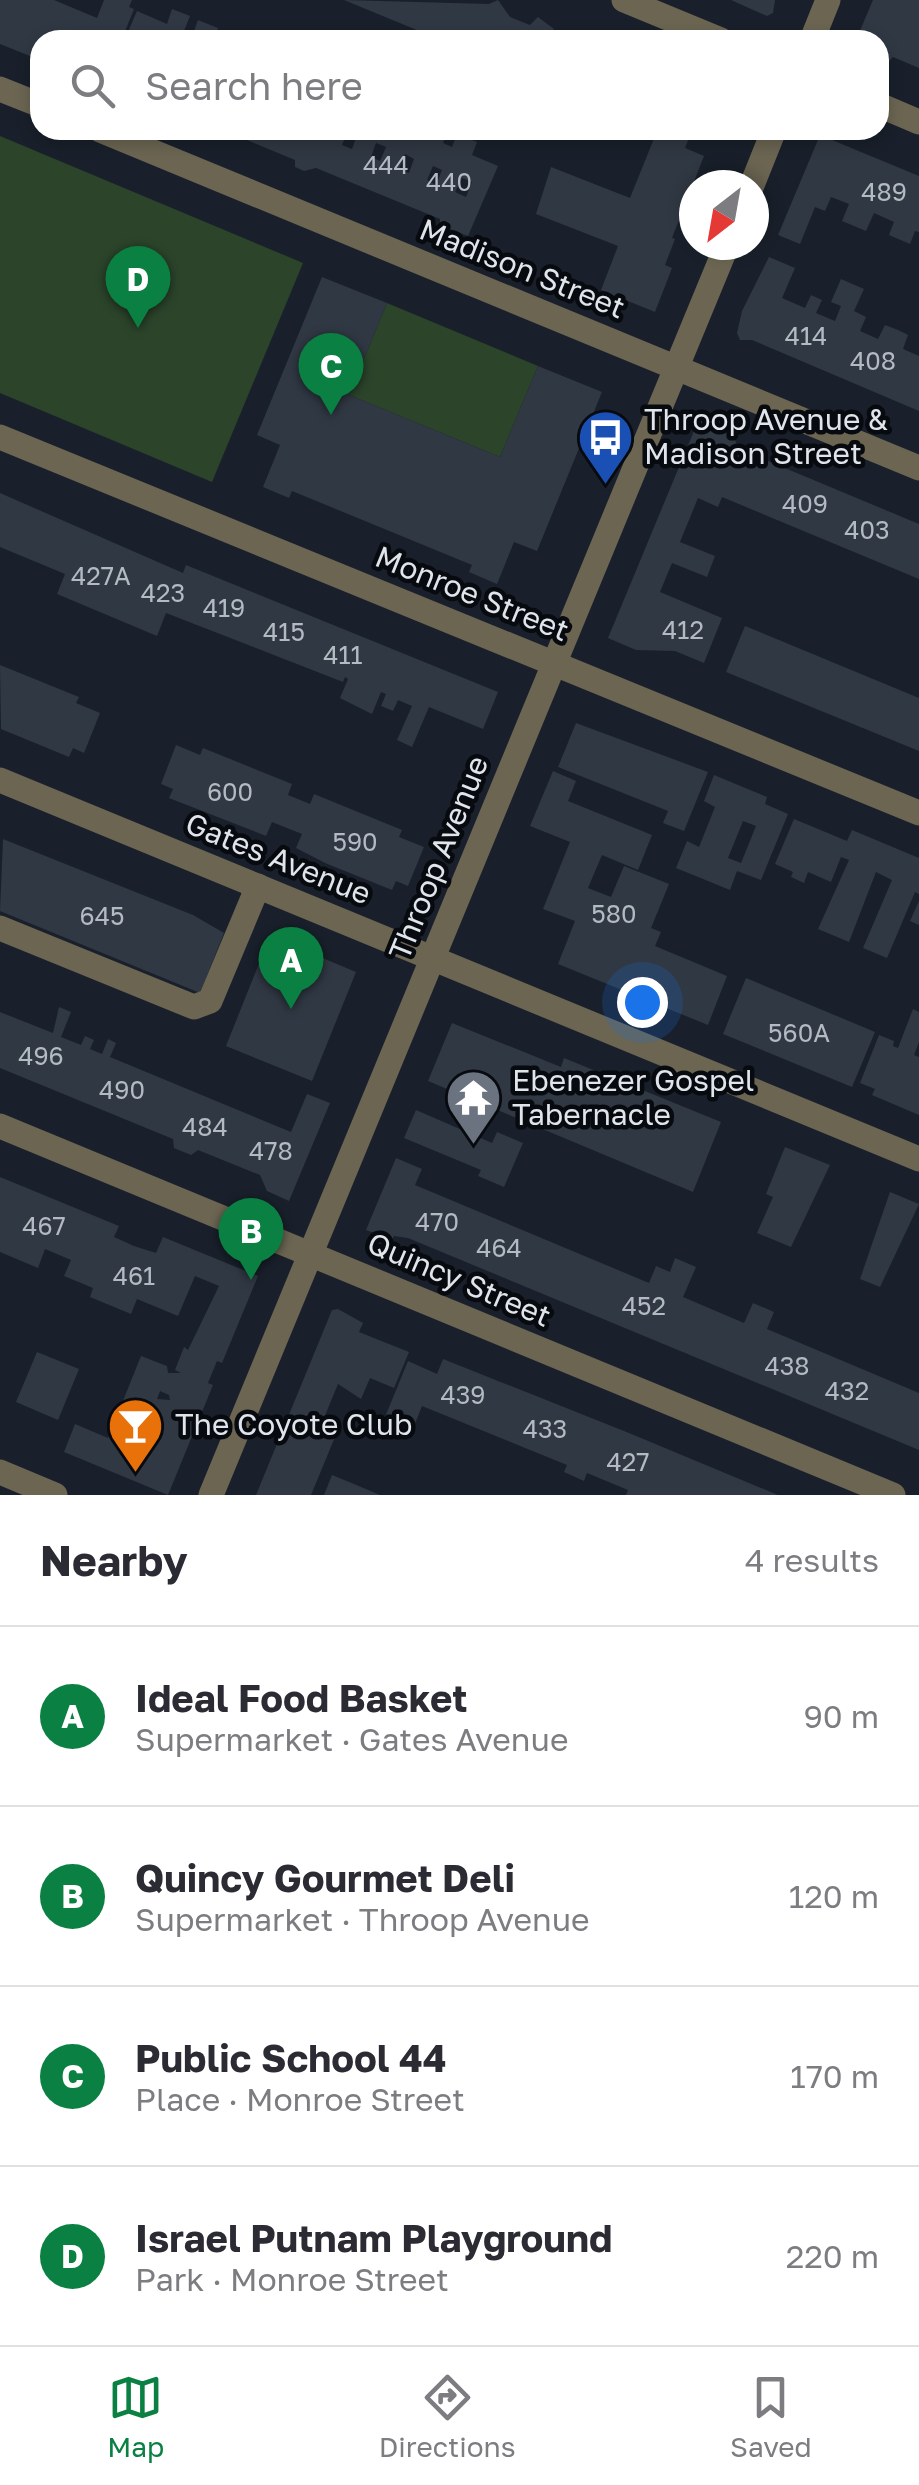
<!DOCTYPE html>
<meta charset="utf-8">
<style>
body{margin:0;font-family:"Golos Text",sans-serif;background:#f7f7f7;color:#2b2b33}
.compass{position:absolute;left:679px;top:170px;width:90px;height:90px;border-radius:50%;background:#fff;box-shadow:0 5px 15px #0003;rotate:211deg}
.you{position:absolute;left:642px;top:1002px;width:35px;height:35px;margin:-25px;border:8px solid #fff;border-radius:50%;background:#1a73e8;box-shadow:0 0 0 15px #1a73e833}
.badge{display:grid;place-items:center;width:65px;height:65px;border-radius:50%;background:#0b8043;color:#fff;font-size:32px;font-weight:700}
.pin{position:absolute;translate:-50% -82px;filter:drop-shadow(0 2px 5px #0008)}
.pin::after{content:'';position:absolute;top:52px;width:35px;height:30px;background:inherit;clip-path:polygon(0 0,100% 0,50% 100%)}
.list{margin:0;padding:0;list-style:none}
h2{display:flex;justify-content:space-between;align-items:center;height:130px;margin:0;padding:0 40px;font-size:42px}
h2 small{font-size:32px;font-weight:400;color:#7c7c81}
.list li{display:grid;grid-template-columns:65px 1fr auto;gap:30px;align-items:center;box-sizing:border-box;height:180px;padding:0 40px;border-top:2px solid #e1e1e2}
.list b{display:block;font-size:38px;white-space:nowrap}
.list p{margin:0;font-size:32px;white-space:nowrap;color:#7c7c81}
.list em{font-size:32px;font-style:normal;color:#7c7c81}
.icon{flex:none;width:55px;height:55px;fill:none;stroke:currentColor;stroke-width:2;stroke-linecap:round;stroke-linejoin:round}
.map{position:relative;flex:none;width:919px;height:1495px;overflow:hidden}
.search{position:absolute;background:#fff;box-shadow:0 5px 15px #0003;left:30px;right:30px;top:30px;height:110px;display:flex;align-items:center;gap:25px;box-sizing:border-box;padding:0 35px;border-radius:30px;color:#7c7c81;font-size:38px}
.sheet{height:850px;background:#fff}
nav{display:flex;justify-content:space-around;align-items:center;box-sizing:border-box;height:140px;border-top:2px solid #e1e1e2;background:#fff;font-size:28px;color:#7c7c81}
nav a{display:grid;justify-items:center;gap:5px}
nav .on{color:#0b8043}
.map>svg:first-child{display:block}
.park{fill:#2b442a}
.building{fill:#303843;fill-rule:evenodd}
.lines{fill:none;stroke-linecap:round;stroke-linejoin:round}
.minor{stroke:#6b6552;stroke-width:25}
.labels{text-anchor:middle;stroke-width:9;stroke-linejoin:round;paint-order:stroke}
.number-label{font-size:25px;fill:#b4bac2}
.street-label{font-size:30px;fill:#e0e5ec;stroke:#070a0e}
.poi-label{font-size:30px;fill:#e0e5ec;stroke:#070a0e;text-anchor:start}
</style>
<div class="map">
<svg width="919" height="1495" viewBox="0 0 919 1495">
<rect width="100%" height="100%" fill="#19202b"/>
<!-- park -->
<g class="park">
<path d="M0 136 303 263 212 482 0 393Z"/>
<path d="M387 303 538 366 500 457 349 395Z"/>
</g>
<!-- building -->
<g class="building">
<path d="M0 0H54L97 18 104 0H132L129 7 134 9 124 34 118 32 115 40H40V60L0 44Z"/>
<path d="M344 0 489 4 498 0 510 17 530 25 538 17 554 29 550 40H441Z"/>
<path d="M731 0H775L773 13 767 16Z"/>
<path d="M873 0H919V68L893 57 888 62 879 59V40H856Z"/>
<path d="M172 9 190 16 184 31 193 34 198 20 218 28 214 40H142L127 34 137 11 167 24Z"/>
<path d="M223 130H321L319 134 325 137 332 130H415L424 135 426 130H449L443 143 452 147 457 134 477 142 472 155 498 166 468 236 440 225V219L316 168 304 171 295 167V160ZM348 131 357 135 352 149 342 145ZM376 143 386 147 380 161 371 157ZM405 154 414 159 409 173 399 169ZM433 166 442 170 436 185 427 180ZM462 178 472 182 466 197 455 192Z"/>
<path d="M670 130 689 138 685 148 704 156 672 238 675 239 665 265 672 268 655 312 601 290 618 246 536 214 551 167 630 198 655 136 664 140Z"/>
<path d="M820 135 919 176V232L915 231 910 244 889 235 894 222 874 213 866 231 842 221 849 204 831 197 825 211 815 207 800 244 778 235Z"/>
<path d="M769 257 795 268 782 298 805 308 811 295 822 300 816 313 835 321 841 306 831 302 841 279 864 289 854 311 866 317 860 331 878 339 885 325 898 330 908 335 903 349 919 356V411L752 340H740L737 333 742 311Z"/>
<path d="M322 277 387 303 349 395 500 457 538 366 602 392 537 551 514 542 497 584 469 572 472 565 292 491 289 498 263 487 280 445 257 435Z"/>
<path d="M699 419 734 434 736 443 756 456 919 524V579L722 497 718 507 698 498 680 542 715 556 707 577 672 563 660 592 722 618 704 663 675 651 636 650 608 638Z"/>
<path d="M0 493 183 573 186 565 498 692 483 729 429 707 412 747 397 740 412 706 398 700 393 711 381 706 386 694 381 692 372 714 340 698 348 679 345 677 343 682 166 613 157 636 57 594 65 574 0 547Z"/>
<path d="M745 626 919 698V751L726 672Z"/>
<path d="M0 665 79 697 76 703 100 713 84 753 73 748 69 757 1 729Z"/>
<path d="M576 723 708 772 684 831 663 823 668 811 558 767Z"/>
<path d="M176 745 200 755 203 748 292 784 288 795 310 804 314 794 402 830 399 837 424 847 408 886 396 881 392 890 325 863 296 848 302 834 272 822 266 836 169 798 173 789 161 784Z"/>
<path d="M553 771 576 781 568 801 652 835 638 870 602 855 588 888 611 897 624 866 669 884 651 928 661 932 655 946 727 976 708 1025 558 964 575 921 543 909 570 842 530 826Z"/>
<path d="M714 775 767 797 765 804 788 814 761 880 737 871 730 890 676 868 687 841 699 847 715 807 704 801ZM743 821 756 826 741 863 728 858Z"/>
<path d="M794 819 847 841 852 830 919 858V894L915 892 887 958 863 948 892 880 876 872 849 942 818 929 849 860 841 857 831 882 808 872 804 883 791 877 793 872 775 864Z"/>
<path d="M3 839 193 915 224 933 200 993 0 911Z"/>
<path d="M919 901V925L910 921Z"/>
<path d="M270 936 356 972 312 1081 226 1046Z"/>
<path d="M746 978 875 1032 852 1087 723 1034Z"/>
<path d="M59 1007 71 1012 61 1037 81 1045 85 1036 94 1040 90 1049 102 1054 108 1039 116 1043 110 1057 291 1132 307 1094 330 1103 289 1201 267 1191 260 1175 198 1150 191 1155 174 1148 173 1139 0 1068V1012L53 1033Z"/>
<path d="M913 1009 919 1012V1042L914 1055 919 1057V1115L872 1095 875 1089 860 1083 879 1035 894 1041 893 1046 898 1048Z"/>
<path d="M452 1023 561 1067 564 1058 721 1122 693 1192 428 1081Z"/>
<path d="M416 1110 492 1143 497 1132 523 1143 504 1187 478 1176 481 1170 404 1138Z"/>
<path d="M785 1147 830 1165 791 1247 757 1233 773 1197 766 1194Z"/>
<path d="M396 1158 422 1169 415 1185 649 1283 656 1266 670 1272 675 1258 696 1267 683 1297 744 1323 753 1303 774 1312 767 1329 919 1393V1450L408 1238 394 1236 392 1240 366 1230Z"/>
<path d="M0 1177 119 1226 114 1237 134 1246 156 1253 163 1237 258 1276 222 1363 217 1361 208 1383 213 1385 168 1495 64 1452 75 1424 108 1438 141 1356 167 1366 168 1373H181L175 1370 184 1347 188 1350 219 1286 195 1276 178 1316 137 1299 131 1314 90 1297 93 1288 64 1276 71 1260 45 1249 38 1268 0 1252ZM160 1391 169 1395 170 1400 157 1399ZM138 1445 147 1449 143 1458 134 1455Z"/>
<path d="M890 1192 919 1204 880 1287 860 1279Z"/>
<path d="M338 1309 363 1323 359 1332 409 1352 394 1388 370 1378 361 1399 338 1384 319 1430 335 1437 311 1495H256L332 1310Z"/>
<path d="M37 1352 79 1369 58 1420 16 1402Z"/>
<path d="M443 1359 629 1433 778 1495H626L628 1490 587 1473 584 1481 564 1472 567 1465 422 1406 413 1429 385 1417 408 1361 437 1374Z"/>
<path d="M332 1475 354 1484 380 1495H324Z"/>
</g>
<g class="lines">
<!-- minor -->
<g class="minor">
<path d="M624 0 721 40"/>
<path d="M812 40 828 0"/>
<path d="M0 89 40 105"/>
<path d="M879 105 919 122"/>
<path d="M100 130 919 468"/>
<path d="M752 185 774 130"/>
<path d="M0 437 919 813"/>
<path d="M0 780 919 1159"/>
<path d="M0 928 194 1007 210 1001 258 886"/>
<path d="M0 1126 893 1495"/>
<path d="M0 1472 55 1495"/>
<path d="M211 1495 727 245"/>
</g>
</g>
<!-- icons -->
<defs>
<symbol id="bus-pin" viewBox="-11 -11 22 30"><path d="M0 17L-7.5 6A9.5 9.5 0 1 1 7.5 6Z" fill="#1a4fb4" stroke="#070a0e"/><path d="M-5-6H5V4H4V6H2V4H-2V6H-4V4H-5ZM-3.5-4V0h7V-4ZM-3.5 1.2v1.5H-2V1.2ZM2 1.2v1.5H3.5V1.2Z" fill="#fff"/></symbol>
<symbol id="temple-pin" viewBox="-11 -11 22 30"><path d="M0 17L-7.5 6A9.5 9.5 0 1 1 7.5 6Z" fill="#6b7280" stroke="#070a0e"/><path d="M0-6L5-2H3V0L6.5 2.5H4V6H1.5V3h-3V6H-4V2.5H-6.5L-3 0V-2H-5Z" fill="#fff"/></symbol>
<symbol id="bar-pin" viewBox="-11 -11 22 30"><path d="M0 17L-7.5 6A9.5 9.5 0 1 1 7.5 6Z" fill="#e8710a" stroke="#070a0e"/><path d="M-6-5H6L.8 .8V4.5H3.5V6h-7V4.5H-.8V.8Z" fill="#fff"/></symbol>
</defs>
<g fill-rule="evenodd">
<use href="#bus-pin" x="574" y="406" width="63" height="86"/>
<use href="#temple-pin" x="442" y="1066" width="63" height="86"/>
<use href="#bar-pin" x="104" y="1394" width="63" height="86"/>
</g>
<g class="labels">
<!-- number labels -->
<g class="number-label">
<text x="386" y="174">444</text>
<text x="449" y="191">440</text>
<text x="884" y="201">489</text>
<text x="806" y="345">414</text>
<text x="873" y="370">408</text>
<text x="805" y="513">409</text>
<text x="867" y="539">403</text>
<text x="101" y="585">427A</text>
<text x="163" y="602">423</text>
<text x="224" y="617">419</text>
<text x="683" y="639">412</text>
<text x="284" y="641">415</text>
<text x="343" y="664">411</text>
<text x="230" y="801">600</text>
<text x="355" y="851">590</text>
<text x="614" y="923">580</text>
<text x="102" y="925">645</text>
<text x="799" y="1042">560A</text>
<text x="41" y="1065">496</text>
<text x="122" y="1099">490</text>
<text x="205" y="1136">484</text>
<text x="271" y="1160">478</text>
<text x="437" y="1231">470</text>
<text x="44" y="1235">467</text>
<text x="499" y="1257">464</text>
<text x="134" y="1285">461</text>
<text x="644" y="1315">452</text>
<text x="787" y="1375">438</text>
<text x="847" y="1400">432</text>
<text x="463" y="1404">439</text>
<text x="545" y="1438">433</text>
<text x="628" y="1471">427</text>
</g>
<!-- street labels -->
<g class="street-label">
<text transform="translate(522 269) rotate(22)" y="10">Madison Street</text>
<text transform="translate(472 594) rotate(22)" y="10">Monroe Street</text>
<text transform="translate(439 858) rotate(-68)" y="10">Throop Avenue</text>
<text transform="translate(278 859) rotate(22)" y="10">Gates Avenue</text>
<text transform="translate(459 1280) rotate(23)" y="10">Quincy Street</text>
</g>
<!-- poi labels -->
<g class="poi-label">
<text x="644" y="430">Throop Avenue &amp;<tspan x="644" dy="34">Madison Street</tspan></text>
<text x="512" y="1091">Ebenezer Gospel<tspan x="512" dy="34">Tabernacle</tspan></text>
<text x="175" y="1435">The Coyote Club</text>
</g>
</g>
</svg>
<svg class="compass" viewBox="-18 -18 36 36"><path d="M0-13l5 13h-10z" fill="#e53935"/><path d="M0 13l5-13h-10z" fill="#7c7c81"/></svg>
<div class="you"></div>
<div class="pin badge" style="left:291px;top:1009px">A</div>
<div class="pin badge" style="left:251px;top:1280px">B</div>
<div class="pin badge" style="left:331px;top:415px">C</div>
<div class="pin badge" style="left:138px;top:328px">D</div>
<div class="search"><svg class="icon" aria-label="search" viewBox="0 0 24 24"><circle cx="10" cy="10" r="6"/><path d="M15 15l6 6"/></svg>Search here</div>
</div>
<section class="sheet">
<h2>Nearby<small>4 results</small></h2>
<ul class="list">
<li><span class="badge">A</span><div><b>Ideal Food Basket</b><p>Supermarket · Gates Avenue</p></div><em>90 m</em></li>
<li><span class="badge">B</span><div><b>Quincy Gourmet Deli</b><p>Supermarket · Throop Avenue</p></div><em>120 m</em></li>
<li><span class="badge">C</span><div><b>Public School 44</b><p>Place · Monroe Street</p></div><em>170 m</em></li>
<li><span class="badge">D</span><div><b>Israel Putnam Playground</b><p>Park · Monroe Street</p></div><em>220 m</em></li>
</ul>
</section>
<nav>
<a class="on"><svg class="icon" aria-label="map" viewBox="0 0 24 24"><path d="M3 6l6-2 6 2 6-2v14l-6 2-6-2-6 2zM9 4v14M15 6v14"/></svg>Map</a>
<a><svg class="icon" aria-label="directions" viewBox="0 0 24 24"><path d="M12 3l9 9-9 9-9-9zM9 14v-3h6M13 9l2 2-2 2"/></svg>Directions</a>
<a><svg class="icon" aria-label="saved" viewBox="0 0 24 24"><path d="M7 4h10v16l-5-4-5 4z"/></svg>Saved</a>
</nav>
